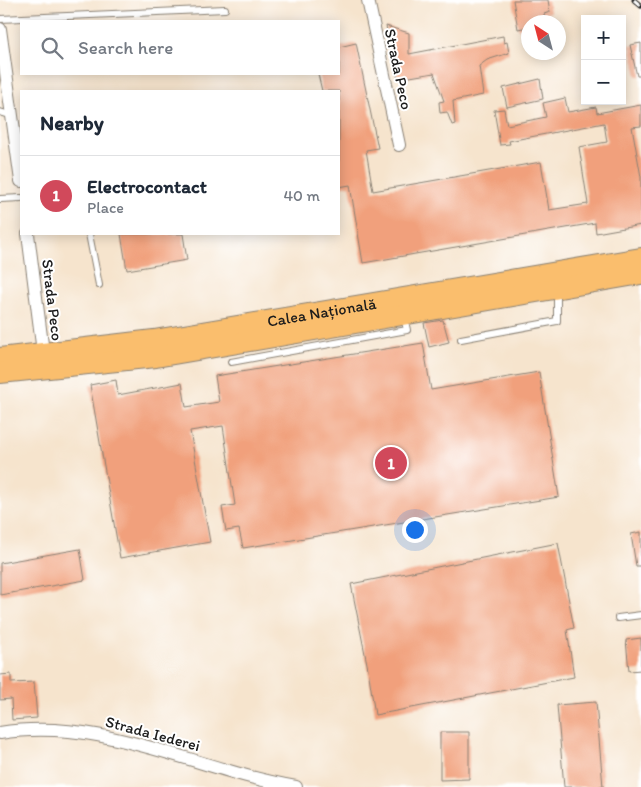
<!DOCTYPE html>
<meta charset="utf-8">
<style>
body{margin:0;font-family:Itim,sans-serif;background:#f6f6f7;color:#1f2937}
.controls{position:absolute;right:15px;top:15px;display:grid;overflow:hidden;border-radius:0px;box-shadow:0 2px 12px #0003}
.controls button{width:45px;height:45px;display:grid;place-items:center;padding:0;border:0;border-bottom:1px solid #e0e1e3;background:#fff;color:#1f2937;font:25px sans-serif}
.compass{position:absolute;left:521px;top:15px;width:45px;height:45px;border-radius:50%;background:#fff;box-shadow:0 2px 12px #0003;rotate:324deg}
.you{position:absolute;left:414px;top:529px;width:18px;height:18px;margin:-12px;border:4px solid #fff;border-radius:50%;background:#1a73e8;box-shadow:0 0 0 8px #1a73e833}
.badge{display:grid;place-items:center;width:32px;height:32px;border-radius:50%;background:#d1495b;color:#fff;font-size:16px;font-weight:700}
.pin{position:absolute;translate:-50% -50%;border:2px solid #fff;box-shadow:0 1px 5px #0006}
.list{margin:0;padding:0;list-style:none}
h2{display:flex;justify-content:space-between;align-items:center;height:65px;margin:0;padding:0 20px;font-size:21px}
h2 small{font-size:16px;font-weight:400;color:#747a83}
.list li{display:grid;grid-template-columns:32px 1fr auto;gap:15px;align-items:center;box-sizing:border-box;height:80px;padding:0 20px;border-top:1px solid #e0e1e3}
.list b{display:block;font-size:19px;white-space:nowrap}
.list p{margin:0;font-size:16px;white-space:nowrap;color:#747a83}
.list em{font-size:16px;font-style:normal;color:#747a83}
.icon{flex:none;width:28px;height:28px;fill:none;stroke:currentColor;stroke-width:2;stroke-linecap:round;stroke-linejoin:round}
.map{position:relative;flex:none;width:641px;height:787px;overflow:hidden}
.search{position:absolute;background:#fff;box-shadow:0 2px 12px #0003;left:20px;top:20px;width:320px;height:55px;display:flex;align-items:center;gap:12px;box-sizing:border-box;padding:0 18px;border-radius:0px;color:#747a83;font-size:19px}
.panel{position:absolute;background:#fff;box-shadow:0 2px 12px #0003;left:20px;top:90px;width:320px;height:145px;border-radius:0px}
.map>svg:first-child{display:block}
.building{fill:#f1a07c}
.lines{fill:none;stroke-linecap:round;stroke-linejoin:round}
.lane-casing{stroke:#898074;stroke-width:8}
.street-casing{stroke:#898074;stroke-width:14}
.primary-casing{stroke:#898074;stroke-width:22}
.lane{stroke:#fff;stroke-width:6}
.street{stroke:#fff;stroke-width:12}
.primary{stroke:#fabe6d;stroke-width:20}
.rail-casing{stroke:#1c1c1c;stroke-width:5}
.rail{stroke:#fff;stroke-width:3;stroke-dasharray:9;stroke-linecap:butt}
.labels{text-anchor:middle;stroke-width:4;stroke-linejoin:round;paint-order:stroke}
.street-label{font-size:16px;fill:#1c1c1c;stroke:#fff}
</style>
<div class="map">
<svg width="641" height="787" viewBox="0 0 641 787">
<rect width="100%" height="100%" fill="#fff"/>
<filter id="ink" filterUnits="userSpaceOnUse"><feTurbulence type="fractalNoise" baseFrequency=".02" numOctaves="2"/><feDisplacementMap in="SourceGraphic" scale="10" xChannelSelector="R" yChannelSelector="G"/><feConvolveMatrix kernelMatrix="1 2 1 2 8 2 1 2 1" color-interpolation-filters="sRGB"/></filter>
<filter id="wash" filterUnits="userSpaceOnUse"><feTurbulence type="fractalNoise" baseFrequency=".0096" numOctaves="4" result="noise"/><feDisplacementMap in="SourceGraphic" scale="20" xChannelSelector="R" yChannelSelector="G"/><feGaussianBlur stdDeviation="1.12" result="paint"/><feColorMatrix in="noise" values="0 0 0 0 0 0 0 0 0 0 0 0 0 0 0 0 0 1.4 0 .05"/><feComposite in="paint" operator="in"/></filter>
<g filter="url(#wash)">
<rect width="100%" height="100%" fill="#f6e4cd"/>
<g id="blocks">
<!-- building -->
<g class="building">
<path d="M513 0H548L550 12 544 14 545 22H528V27L518 29Z"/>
<path d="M386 26 409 33V54L503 36 504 43 507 42 509 53 487 60 479 66 483 95 453 101 455 124 452 125 447 112 440 113 439 102 444 101 434 73 398 79Z"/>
<path d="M356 43 378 148 366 150 373 191 541 162 549 210 588 204 579 147 607 142 604 123 509 141 510 144 500 145 494 110 504 109 507 125 546 117 543 103 565 98 568 112 596 107 597 113 641 105V126L632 127 641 177V225L596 233 595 223 363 263 350 185 339 187V91H322L318 74H339V47Z"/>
<path d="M641 43V76H637L630 45Z"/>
<path d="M540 79 543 99 507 107 503 88Z"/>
<path d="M121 234H183L187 260 127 270Z"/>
<path d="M443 320 449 342 429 347 424 323Z"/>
<path d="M423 343 431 390 539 372 559 497 243 548 239 529 226 531 222 507 235 505 223 426 190 431 210 542 120 558 90 385 116 380 118 395 182 383 186 407 219 402 215 376Z"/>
<path d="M641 532V566H636L631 534Z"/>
<path d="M558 543 574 628 567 630 574 677 375 715 368 669 351 584Z"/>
<path d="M80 549 85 580 0 595V563Z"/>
<path d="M641 638V670L629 671 626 640Z"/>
<path d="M11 674V683L34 682 37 718 12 720 11 699 0 700V675Z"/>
<path d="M596 702 603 787H564L557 705Z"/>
<path d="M440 732H469V779L440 780Z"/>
</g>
</g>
</g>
<g filter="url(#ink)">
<use href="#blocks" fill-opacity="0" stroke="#898074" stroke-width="1"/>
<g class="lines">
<defs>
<g id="lane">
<path d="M0 19 225 9"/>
<path d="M0 112 13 116"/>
<path d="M0 199 21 198"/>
<path d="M89 234 99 285"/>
<path d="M461 339 557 321V290"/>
<path d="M231 362 407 330 404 317"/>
<path d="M618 618 641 615"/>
</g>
<g id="street">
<path d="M368 0 399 145"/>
<path d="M0 29 21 181"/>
<path d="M28 234 44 360"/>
<path d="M0 733C104 716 196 770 296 787"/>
</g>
<g id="primary">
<path id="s1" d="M0 358 154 340 641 258"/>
<path d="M0 373 156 357 641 274"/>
</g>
</defs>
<!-- lane casing -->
<use href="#lane" class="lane-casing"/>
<!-- street casing -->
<use href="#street" class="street-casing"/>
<!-- primary casing -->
<use href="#primary" class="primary-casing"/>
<!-- lane -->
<use href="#lane" class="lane"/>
<!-- street -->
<use href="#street" class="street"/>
<!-- primary -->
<use href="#primary" class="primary"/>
<defs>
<path id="rail" d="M634 0 641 6"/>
</defs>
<!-- rail casing -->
<use href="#rail" class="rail-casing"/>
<!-- rail -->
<use href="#rail" class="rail"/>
</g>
</g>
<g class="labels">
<!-- street labels -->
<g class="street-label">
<text transform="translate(399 69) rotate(78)" y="6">Strada Peco</text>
<text transform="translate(53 300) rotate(83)" y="6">Strada Peco</text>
<text dy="6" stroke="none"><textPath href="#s1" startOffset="325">Calea Națională</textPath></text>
<text transform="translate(153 733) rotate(15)" y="6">Strada Iederei</text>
</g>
</g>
</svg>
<div class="controls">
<button>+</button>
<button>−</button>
</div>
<svg class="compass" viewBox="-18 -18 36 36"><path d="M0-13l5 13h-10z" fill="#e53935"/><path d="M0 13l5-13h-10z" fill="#747a83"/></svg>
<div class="you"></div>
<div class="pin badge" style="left:391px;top:463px">1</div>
<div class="search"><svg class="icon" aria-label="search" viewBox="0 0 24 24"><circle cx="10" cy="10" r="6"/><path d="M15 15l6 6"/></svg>Search here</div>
<section class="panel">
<h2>Nearby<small></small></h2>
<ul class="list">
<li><span class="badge">1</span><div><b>Electrocontact</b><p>Place</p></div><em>40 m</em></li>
</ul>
</section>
</div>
